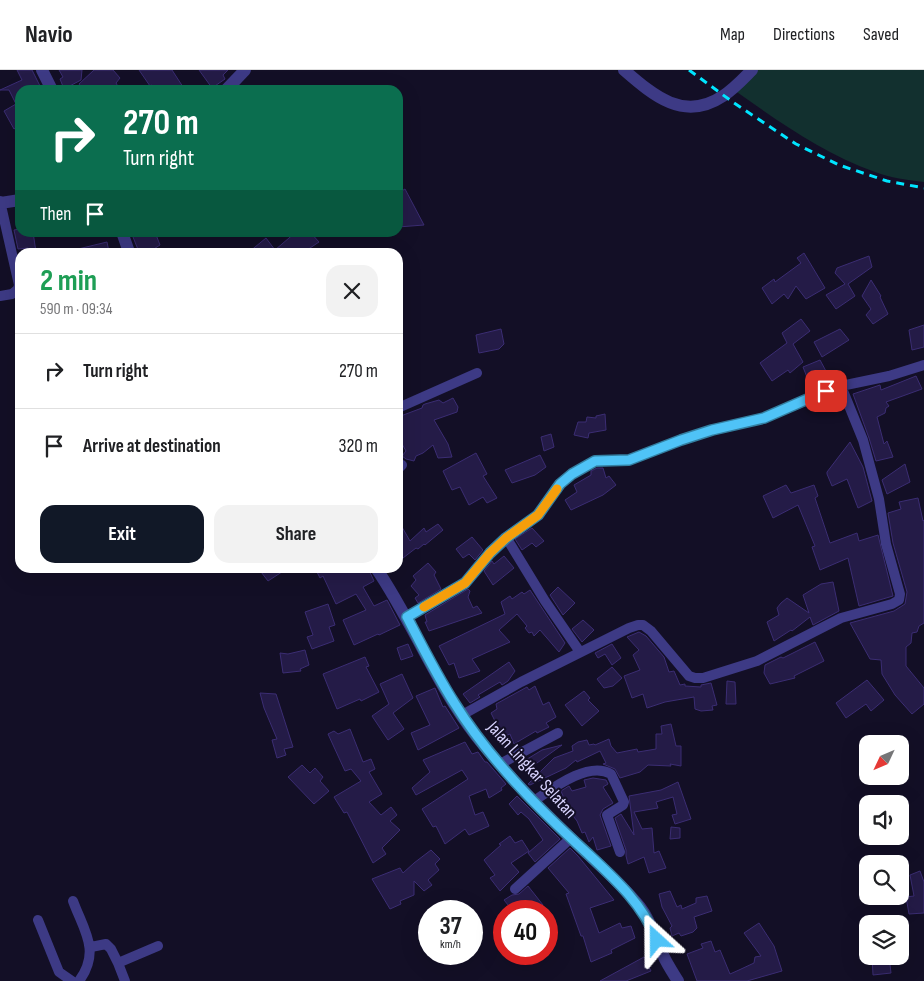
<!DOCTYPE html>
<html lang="en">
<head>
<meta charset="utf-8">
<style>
  :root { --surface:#fff; --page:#f2f2f2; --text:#202124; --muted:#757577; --line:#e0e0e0; --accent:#111827 }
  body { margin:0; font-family:"Sofia Sans Condensed",sans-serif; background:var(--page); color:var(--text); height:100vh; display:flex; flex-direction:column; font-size:19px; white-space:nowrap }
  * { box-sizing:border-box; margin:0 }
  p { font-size:16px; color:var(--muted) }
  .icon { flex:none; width:28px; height:28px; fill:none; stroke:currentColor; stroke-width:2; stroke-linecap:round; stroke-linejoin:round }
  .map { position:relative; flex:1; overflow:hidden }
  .drawer { position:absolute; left:15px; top:178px; width:388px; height:325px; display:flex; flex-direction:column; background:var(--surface); border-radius:15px; box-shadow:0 5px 20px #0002 }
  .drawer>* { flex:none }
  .banner { position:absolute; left:15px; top:15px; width:388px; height:152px; border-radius:15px; box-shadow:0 5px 20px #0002; background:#0b6e4f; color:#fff; overflow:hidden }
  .needle { width:32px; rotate:226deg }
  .buttons { position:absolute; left:859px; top:665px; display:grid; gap:10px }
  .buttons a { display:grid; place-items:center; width:50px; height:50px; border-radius:10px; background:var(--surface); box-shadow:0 5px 20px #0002; font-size:25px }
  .speed { position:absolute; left:418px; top:830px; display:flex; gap:10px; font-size:25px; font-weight:700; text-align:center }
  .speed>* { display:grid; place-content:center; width:65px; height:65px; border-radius:50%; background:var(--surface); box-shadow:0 5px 20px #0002; line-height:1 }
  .speed small { font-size:12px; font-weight:400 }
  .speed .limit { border:8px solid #d22; background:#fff; color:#111 }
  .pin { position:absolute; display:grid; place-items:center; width:42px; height:42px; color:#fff; margin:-21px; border-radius:10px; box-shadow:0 2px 8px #0006 }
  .me { position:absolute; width:55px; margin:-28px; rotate:336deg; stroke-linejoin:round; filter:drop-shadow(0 0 4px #0008) }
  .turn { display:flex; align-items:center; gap:18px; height:105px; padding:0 25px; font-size:22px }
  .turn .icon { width:65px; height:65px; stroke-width:2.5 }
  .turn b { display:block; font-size:35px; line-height:42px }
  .then { display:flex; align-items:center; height:48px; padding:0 25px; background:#0003; gap:10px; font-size:19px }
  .round { display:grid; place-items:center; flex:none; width:52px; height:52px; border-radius:15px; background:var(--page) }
  .summary { display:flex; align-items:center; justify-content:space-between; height:85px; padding:0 25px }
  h1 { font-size:30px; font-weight:700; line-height:38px; color:#1e9e55 }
  .cta { display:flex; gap:10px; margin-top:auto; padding:10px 25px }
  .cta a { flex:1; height:58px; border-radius:15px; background:var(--accent); color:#fff; font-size:20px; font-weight:700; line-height:58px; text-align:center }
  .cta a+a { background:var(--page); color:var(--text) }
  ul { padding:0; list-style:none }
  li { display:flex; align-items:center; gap:15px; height:75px; padding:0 25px; border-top:1px solid var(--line) }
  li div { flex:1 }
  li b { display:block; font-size:19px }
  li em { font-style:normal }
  header { display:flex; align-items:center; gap:30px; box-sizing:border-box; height:70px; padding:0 25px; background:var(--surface); border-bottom:1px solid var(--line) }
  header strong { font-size:24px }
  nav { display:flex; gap:28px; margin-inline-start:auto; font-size:18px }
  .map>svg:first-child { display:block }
  .green { fill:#12302f }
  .building { fill:#241b47; stroke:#3b2d73 }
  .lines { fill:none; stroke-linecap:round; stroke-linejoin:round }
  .minor { stroke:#3d3a85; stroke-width:10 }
  .tertiary { stroke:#3d3a85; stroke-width:12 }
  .rail { stroke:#00e5ff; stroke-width:3; stroke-dasharray:8 6; stroke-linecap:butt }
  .route-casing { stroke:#337fa1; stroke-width:12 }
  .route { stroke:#4fc3f7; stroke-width:9 }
  .slow { stroke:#f59e0b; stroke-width:9 }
  .labels { text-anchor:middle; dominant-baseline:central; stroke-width:4; stroke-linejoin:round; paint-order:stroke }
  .street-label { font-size:18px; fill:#d9d4ff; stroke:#130f26 }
</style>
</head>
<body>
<header>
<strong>Navio</strong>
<nav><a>Map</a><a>Directions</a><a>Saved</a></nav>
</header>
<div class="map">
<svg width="924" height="911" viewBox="0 0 924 911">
  <rect width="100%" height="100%" fill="#130f26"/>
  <!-- green -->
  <path class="green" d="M757,0H924V112C908,110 890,108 875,102C824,84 778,51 734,20Z"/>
  <!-- building -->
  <path class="building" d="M17,0H32L41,18L36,20H20V55L14,59L4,41L16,34L9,20H0L22,10Z
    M59,0H82L81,10L64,19L60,9L63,7Z
    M94,0H113L120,8L116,13L120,20H83L79,14Z
    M139,0H172L185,20H155L152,15L150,16Z
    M199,0H228L223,5L225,9L212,18Z
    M405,119L424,155L398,157V123Z
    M20,159V162H33L36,182H28V178L18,179L14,160Z
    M131,162H155L160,175L149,182H139Z
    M296,162H310L319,172L304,182H249L266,168L275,180Z
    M107,172L109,182H79L78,179Z
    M804,183L825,218L806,229L796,216L788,229L784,224L772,234L762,218L774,209L775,212L801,193L797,188Z
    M869,186L872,197L848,214L855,226L836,239L826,225L845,214L835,203L837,198Z
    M871,210L881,226L880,227L888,244L873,254L866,245L871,239L862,226Z
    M801,249L810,261L793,274L803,292L790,303L788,300L772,311L760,293L787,273L782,263Z
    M924,255V277L912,280L909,260Z
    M501,259L504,274L499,279L479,283L476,265Z
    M840,259L849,270L822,287L814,272Z
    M820,290L827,303L808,310L803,297Z
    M916,306L922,319L886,332L889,336L886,338L885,343L877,347L884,374L887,371L893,387L876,391L869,368L853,324L880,315L881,320Z
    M453,328L458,337L457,342L434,350L448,374L452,387L438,388L433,375L423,383L416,386L414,391L406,389L402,386L406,381L398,367V347L422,338L423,335L425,334L439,330L443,333Z
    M605,344L606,360L589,363L588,368L574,365L578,352H586L587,347L596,348V346Z
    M551,364L554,377L544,381L541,367Z
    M850,372L863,397L872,431L858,438L847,409L832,416L827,404V402Z
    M476,383L487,404L483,406L497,428L487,433L483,427L469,435L460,417L452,420L443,401Z
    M540,385L546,397L535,405L512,413L505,400Z
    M905,394L910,412L887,424L882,410Z
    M597,398H603L606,408L609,406L616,415L603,425L571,440L565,430L577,422L574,415L591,405V401Z
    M786,415L791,423L814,415L818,426L815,428L830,473L857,463L859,471L878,465L893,526L859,536L848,488L820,500L812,477L815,476L798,435L773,448L763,426Z
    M918,428L923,451L924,450V553L919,556L917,562L912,563L911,573L906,577V596L924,618V634L912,644L895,625L882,604L881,590L870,589L850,553L894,541L905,534L907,522L893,473L888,443L901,439L899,432Z
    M398,450L410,471L424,458L426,462L438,454L443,460L425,475L424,474L418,479L416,478L403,488L398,486Z
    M532,458L544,471L536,477L532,473L522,480L515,469Z
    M472,467L483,480L475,490L469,484L463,488L456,479Z
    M504,486L514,498L493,515L484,501L492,491L494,494Z
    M428,493L436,502L434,505L441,519L418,533L415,528L419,525L411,516L416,510L413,506Z
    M258,498H288L268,511Z
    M315,498H368L374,511L363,517L374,536L387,530L400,555L379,565L378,564L354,575L343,550L366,540L356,524L336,534L323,506L320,508Z
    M833,512L839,541L813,555L810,547L792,561L791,560L774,571L767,552L779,545L777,538L781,533L787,528L809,543L803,525L821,514Z
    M558,517L575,533L563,545L550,525Z
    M468,519L470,521L468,527L473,538L477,536L482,543L429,561L425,552H427L425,545Z
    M530,520L565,573L559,582L540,560L534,566L532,562L529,563L525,558L527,556L517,544L499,560L510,572L472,589L480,601L459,608L454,593L449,595L439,576L505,544L501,532L510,526L512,529L522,522L524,524Z
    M328,534L335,555L329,557L334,571L312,579L307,567L313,565L305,542Z
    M583,550L594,560L582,572L572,559Z
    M639,562L646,566L664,587L669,602L674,601L680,615L685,614V616L701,617V615L711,613L717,635L712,636L713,640L701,641L695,639L694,627L665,632L647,638L643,624L632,628L624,606L640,600L633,585L639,580L627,567Z
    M815,572L824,591L794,606L795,608L770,614L764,603L765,595L781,587L783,588Z
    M408,574L413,586L401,590L397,578Z
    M612,574L621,588L612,595L605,584L598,588L595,583Z
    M305,580L309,595L300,599L301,601L283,603L280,583L288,584Z
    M365,587L369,596L366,597L379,622L361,631L360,629L337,639L323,604Z
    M509,592L515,601L508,611L502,615L500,612L478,625L480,627L470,633L463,624Z
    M612,597L622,608L613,616L604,618L597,609Z
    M402,604L413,628L393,643L404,659L388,670L372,646L389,634L380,614Z
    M867,610L884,630L871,641L866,634L846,648L836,633Z
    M727,611L735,612L736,634H726Z
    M535,616L543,635L549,632L556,647L546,653L549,657L537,663L536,661L514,674L510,664L500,668L496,658L498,657L491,643L497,639L496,634L527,617L529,620Z
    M435,618L443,637L445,636L459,658L418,680L411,663L430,655L416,626Z
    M584,621L590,628L588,630L599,641L582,656L565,635Z
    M260,623L276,624L293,677L284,679L286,685L277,688L272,670L277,669L264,638Z
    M671,654L676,676H681V696L670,694L671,696L648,695L640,702L620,708L615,699L603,694L606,693L600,681L577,692L576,690L566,698L530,715L528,714L554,688L573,681L572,676L578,672L587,670L589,675L594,674L595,675L609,669L611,676L617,683L637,679L638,682L656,679V664H662L661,656Z
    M350,659L363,692L371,689L375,699L369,702L382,724L369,732L381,745L391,737L397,745L390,751L400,760L382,778L386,784L373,793L347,742L344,743L334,727L361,711L351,699L345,701L328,664L334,661L338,664Z
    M465,672L472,684L478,682L485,692H487L506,714L501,718L502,720L489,728L486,719L469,726L475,745L483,742L489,756L469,765L465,759L445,774L436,756L433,757L422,739L468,709L462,700L416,725L412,718L430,702L423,690Z
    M562,675L530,698L524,691L542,680Z
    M302,695L310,703L315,698L323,707L320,711L329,721L314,734L288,707Z
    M593,708L606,710L608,714L603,717L613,733L603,739L600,745L611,776L597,780L593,767L589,772L585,762L582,763L577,751L567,738L561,741L554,730L563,726L561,721L569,716L572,721L586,717L584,710Z
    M678,712L691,749L675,754L672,745L677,744L673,727L656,732L658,738L634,742L642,759L652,758L654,783L659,781L666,798L649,803L644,787L628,794L626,786V780L615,748L621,744L634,765L629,726L661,720Z
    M517,726L560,769L535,792L528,783L543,770L529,749L521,742L518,745L509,734Z
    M671,757L680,758V768L670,769Z
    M510,766L515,773L522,770L529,781L511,793L519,802L500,821L490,808L495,805L484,790L501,775L499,774Z
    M570,778L578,786L614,830L590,838L599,863L620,853L622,858L631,856L635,868L611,880L612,883L591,892L583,866H581L566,824L569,823L548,798Z
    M431,780L440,789L435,794L439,800L428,810L432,815L424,821L414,811V825L400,831L401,834L390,839L372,809L400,798L403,803L414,793Z
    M920,801L924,812V843L909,844L906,827L914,826L910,805Z
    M528,816L543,835L532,841H513L504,830L512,825L519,824Z
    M670,821L677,837L681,835L682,839L696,833V828L707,826L712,841L694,847L697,858L693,862L681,866L679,863L672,866L670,858L672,856L662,837L659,824Z
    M759,853L774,876L782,901L747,911H697L687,884L703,878L701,874L711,871L715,882L720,880L730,904L739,900L754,893L755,887L761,886L744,863Z
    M872,886H889L891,903L873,905Z
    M644,887L651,901L626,911H600Z"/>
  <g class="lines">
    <!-- minor -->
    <path class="minor" d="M0,131L19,215L18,219L12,224L0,226
      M398,338L477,303
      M398,399L402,395
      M506,467L545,531L580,582
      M407,547L465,513L490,483L506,467L538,445L560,414L572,404L595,391L629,390L681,370L712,360L764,348L841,316L889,306L924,295
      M462,645L521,612L629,558L638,555H643L651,561L689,606L695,608H703L757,591L841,548L892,534L899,530L900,524L886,474L879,429L863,370L841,316
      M500,694L558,663
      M534,731C553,718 588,691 611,704L624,732L623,735L607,745L620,782
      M515,819L571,768
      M73,831C84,861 101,881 79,911
      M38,850L59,902L72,911
      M91,877L106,874L111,879L118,893L125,911
      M118,893L158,876"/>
    <!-- tertiary -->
    <path class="tertiary" d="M42,0L52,20
      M624,0C654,26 684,52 723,26C734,19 743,9 752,0
      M226,20L245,0
      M0,133L20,130
      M122,162L129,182
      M376,498C413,552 436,615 477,667C507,705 541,740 576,773C598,794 621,813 640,837C651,851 656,869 663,885C667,894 673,903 678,911"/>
    <!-- rail -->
    <path class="rail" d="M689,0L734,33L796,74L839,95L887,111L924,118"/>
  </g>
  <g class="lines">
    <defs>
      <path id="route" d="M657,870C642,833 615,809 586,782C563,761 539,738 518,715C495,690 473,663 455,634C437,606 422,576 407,547L465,513L490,483L506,468L538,445L560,414L572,404L595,391L629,390L681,370L712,360L764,348L826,321"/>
    </defs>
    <!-- route casing -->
    <use href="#route" class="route-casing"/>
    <!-- route -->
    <use href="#route" class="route"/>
    <!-- slow -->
    <path class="slow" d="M424,537L465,513L490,483L506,468L538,445L557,419"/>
  </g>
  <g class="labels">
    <!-- street labels -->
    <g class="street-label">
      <text transform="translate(532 700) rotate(48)">Jalan Lingkar Selatan</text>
    </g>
  </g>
</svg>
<div class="buttons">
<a><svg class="needle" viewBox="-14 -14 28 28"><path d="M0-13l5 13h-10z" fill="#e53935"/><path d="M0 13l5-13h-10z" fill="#757577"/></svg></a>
<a><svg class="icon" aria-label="sound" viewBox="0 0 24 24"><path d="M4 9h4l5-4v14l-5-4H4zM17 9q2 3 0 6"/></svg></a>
<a><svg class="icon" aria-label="search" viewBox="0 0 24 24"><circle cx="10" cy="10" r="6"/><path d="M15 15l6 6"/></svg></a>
<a><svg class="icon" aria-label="layers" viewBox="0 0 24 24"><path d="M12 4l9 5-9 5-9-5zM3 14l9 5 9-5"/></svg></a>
</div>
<div class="speed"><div>37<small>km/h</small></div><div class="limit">40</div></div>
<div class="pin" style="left:826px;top:321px;background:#d93025"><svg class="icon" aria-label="arrive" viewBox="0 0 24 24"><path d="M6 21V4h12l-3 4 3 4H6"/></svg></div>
<svg class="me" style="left:657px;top:870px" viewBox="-20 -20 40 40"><path d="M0-17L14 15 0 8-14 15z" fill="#4fc3f7" stroke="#fff" stroke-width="4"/></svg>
<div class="banner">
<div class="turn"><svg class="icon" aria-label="right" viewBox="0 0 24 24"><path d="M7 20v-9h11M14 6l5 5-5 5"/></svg><div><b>270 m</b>Turn right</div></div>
<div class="then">Then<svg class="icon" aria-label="arrive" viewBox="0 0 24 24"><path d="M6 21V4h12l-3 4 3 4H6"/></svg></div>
</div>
<section class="drawer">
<div class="summary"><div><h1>2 min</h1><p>590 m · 09:34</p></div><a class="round"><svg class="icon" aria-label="close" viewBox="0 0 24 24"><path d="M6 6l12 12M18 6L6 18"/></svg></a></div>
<ul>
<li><svg class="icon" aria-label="right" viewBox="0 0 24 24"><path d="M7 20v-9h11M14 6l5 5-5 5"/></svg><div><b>Turn right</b></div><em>270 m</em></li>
<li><svg class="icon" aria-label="arrive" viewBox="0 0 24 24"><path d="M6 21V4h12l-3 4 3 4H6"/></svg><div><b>Arrive at destination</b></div><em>320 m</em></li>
</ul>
<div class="cta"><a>Exit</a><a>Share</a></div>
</section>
</div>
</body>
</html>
